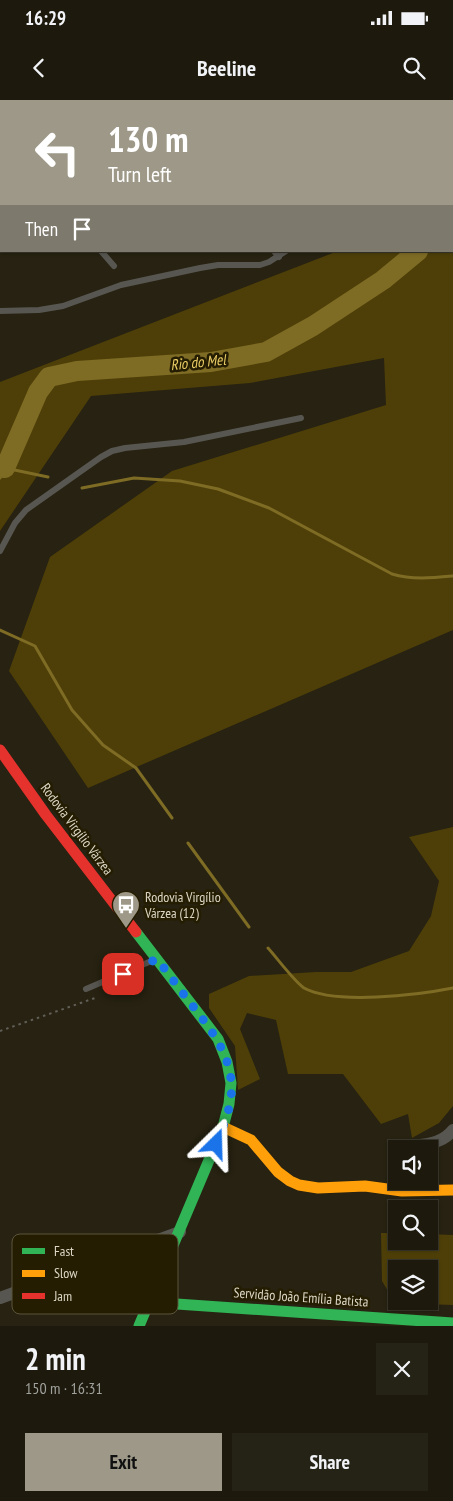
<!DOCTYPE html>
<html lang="en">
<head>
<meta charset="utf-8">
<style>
  :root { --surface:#1d1a0d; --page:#252316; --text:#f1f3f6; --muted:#a0a19d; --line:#3b382e; --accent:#9d9887 }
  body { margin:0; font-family:"PT Sans Narrow",sans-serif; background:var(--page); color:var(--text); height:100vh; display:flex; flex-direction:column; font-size:19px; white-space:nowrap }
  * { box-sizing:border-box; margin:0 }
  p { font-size:16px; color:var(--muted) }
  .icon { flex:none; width:28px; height:28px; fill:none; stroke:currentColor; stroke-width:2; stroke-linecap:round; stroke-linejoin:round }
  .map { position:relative; height:1226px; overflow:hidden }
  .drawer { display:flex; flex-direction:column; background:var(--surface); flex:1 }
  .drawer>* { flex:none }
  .banner { position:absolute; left:0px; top:0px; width:454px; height:152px; box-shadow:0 1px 4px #0004,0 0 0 1px var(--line); background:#9d9887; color:#fff; overflow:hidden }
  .controls { position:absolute; left:388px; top:1040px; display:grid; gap:10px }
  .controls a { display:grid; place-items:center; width:50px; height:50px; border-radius:0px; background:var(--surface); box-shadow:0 1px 4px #0004,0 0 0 1px var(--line); font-size:25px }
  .pin { position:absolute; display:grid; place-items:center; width:42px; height:42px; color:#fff; margin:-21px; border-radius:10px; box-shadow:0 2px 8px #0006 }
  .me { position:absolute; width:55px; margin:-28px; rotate:22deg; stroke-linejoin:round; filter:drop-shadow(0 0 4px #0008) }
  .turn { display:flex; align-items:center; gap:18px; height:105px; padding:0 25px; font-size:22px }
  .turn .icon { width:65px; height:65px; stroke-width:2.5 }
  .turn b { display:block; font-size:35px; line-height:42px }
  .then { display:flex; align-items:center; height:48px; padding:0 25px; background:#0003; gap:10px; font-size:19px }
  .round { display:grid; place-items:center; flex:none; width:52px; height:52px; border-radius:0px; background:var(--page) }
  .head { display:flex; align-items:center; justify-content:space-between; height:85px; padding:0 25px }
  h1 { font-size:30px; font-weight:600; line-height:38px }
  .cta { display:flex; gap:10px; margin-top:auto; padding:10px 25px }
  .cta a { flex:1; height:58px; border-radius:0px; background:var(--accent); color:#111; font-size:20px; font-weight:600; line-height:58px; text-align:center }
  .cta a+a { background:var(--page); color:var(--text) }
  .status { display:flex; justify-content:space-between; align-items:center; height:35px; padding:0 25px; background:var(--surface); direction:ltr }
  .status svg { height:14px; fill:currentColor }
  header { display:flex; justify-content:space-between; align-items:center; height:65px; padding:0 25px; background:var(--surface); font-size:22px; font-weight:600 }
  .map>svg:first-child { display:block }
  .green { fill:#4e3f08; fill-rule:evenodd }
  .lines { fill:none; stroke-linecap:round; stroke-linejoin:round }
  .stream { stroke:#7e6c25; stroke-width:3 }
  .river { stroke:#7e6c25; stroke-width:20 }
  .path { stroke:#625f58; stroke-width:2; stroke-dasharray:2.5 4; stroke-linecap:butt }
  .lane { stroke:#575650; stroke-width:6 }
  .street { stroke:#575650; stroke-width:12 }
  .fast { stroke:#30b455; stroke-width:11 }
  .slow { stroke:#ff9f0a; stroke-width:11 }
  .jam { stroke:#e5322d; stroke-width:11 }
  .route { stroke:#1a73e8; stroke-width:9; stroke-dasharray:0 16.2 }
  .labels { text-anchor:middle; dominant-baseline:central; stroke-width:5; stroke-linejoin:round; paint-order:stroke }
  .street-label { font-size:14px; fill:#dcd7c6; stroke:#251d01 }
  .poi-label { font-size:14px; fill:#dcd7c6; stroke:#251d01; text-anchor:start }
  .water-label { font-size:15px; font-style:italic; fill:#e9cc65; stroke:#251d01 }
  .key { fill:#251d01; stroke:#5c553c; stroke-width:1 }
  .key-label { font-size:14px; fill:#dcd7c6 }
</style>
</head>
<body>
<div class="status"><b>16:29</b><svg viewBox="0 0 49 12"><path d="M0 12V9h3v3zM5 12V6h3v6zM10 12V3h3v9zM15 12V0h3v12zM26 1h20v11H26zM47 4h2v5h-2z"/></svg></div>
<header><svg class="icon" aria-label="back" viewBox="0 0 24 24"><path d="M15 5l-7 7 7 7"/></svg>Beeline<svg class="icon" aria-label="search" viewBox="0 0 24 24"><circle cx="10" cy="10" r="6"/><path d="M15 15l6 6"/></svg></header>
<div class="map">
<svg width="453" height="1226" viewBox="0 0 453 1226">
  <rect width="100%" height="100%" fill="#272211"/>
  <!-- green -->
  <path class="green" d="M366,0H442L364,1Z
    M453,107V530L88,688L9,571L50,457L172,371L386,305L384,258L250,283L91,296L0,431V282L338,151H452Z
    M453,727V1006L439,1023L412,1038L408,1014L381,1024L343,974H288L276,920L247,913L240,929L260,979L238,990L235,946L209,908V894L249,876L316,872H351L409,851L431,816L439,781L409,737Z
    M381,1133H396V1141H429V1134L453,1135V1205L395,1203L382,1181ZM396,1169H429V1201H396Z"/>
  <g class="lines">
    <!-- stream -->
    <path class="stream" d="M0,378L5,368L48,377
      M82,388L134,378L180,381L218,389L269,408L392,474C412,480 432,478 453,476
      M0,530L35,546L72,610L103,645L136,668L172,718
      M188,743L249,827
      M268,848C277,858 294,881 304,888C335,905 418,895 453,888"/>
    <!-- river -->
    <path class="river" d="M452,123L453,122
      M5,368L38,292L49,277L77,271L211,262L266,252L313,226L383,180L418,151"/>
    <!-- path -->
    <path class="path" d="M42,0L43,1
      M0,931L95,898"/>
    <!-- lane -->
    <path class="lane" d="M59,1L61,0
      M452,55H453
      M0,143L1,141
      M101,151L114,166
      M274,151L279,157
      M0,211L39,210L63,206L121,185L200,168L218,165H260L269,162L286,151
      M0,451L15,423L26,410L101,357L112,351L125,348L184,342L301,318
      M86,889L156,859"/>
    <!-- street -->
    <path class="street" d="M409,1049L413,1046C428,1044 443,1043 453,1030
      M0,1198L180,1132"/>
    <!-- fast -->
    <path class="fast" d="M136,832L218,939L227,962L231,983L229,1004L223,1027L139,1226
      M148,1202L453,1223"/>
    <!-- slow -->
    <path class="slow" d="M223,1027L251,1040L278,1072L290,1081L299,1085L318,1088L365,1086L402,1091L453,1090"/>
    <!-- jam -->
    <path class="jam" d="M0,650L46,715L136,832"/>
  </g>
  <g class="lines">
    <!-- route -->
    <path class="route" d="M123,874L157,859C169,874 180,890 192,905C213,932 235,960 231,997C229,1014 222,1029 216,1044"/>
  </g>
  <!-- icons -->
  <defs>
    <symbol id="bus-pin" viewBox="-11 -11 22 30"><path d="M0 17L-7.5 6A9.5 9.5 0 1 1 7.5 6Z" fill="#9d9887" stroke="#251d01"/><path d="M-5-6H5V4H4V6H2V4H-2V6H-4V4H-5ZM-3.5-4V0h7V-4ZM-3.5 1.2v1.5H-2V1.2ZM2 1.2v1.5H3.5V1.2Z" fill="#fff"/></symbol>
  </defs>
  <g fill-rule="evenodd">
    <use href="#bus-pin" x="110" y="789" width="32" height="43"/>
  </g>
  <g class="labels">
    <!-- street labels -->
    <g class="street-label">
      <text transform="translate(77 729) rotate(53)">Rodovia Virgílio Várzea</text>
      <text transform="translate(301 1197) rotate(4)">Servidão João Emília Batista</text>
    </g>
    <!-- poi labels -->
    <g class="poi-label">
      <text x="145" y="797">Rodovia Virgílio<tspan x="145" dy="16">Várzea (12)</tspan></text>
    </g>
    <!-- water labels -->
    <g class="water-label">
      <text transform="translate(198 262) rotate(-6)">Rio do Mel</text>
    </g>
  </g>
  <!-- legend -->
  <rect x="12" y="1134" width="166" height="80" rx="8" class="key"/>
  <rect x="22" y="1148" width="23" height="6" fill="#30b455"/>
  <rect x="22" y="1170" width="23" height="7" fill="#ff9f0a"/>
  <rect x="22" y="1193" width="23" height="6" fill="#e5322d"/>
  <g class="key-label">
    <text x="54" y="1156">Fast</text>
    <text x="54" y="1178">Slow</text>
    <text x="54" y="1201">Jam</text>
  </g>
</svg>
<div class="controls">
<a><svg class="icon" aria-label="sound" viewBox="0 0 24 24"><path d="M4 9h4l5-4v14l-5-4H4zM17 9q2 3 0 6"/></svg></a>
<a><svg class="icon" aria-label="search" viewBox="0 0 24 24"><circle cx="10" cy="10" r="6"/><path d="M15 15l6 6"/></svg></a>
<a><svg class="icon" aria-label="layers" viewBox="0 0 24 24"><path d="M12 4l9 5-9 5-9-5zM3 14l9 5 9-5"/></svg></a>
</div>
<div class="pin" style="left:123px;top:874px;background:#d93025"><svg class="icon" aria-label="arrive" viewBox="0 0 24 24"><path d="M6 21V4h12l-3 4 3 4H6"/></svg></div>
<svg class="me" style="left:216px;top:1044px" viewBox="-20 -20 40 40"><path d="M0-17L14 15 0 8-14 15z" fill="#1a73e8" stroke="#fff" stroke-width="4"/></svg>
<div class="banner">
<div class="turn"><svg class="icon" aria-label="left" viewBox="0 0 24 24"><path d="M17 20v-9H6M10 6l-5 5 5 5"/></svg><div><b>130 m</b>Turn left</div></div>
<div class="then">Then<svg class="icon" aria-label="arrive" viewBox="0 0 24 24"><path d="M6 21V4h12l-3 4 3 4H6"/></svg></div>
</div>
</div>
<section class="drawer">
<div class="head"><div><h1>2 min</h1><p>150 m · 16:31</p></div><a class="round"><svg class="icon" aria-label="close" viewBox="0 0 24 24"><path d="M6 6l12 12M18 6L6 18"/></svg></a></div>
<div class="cta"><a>Exit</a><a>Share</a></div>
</section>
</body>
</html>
